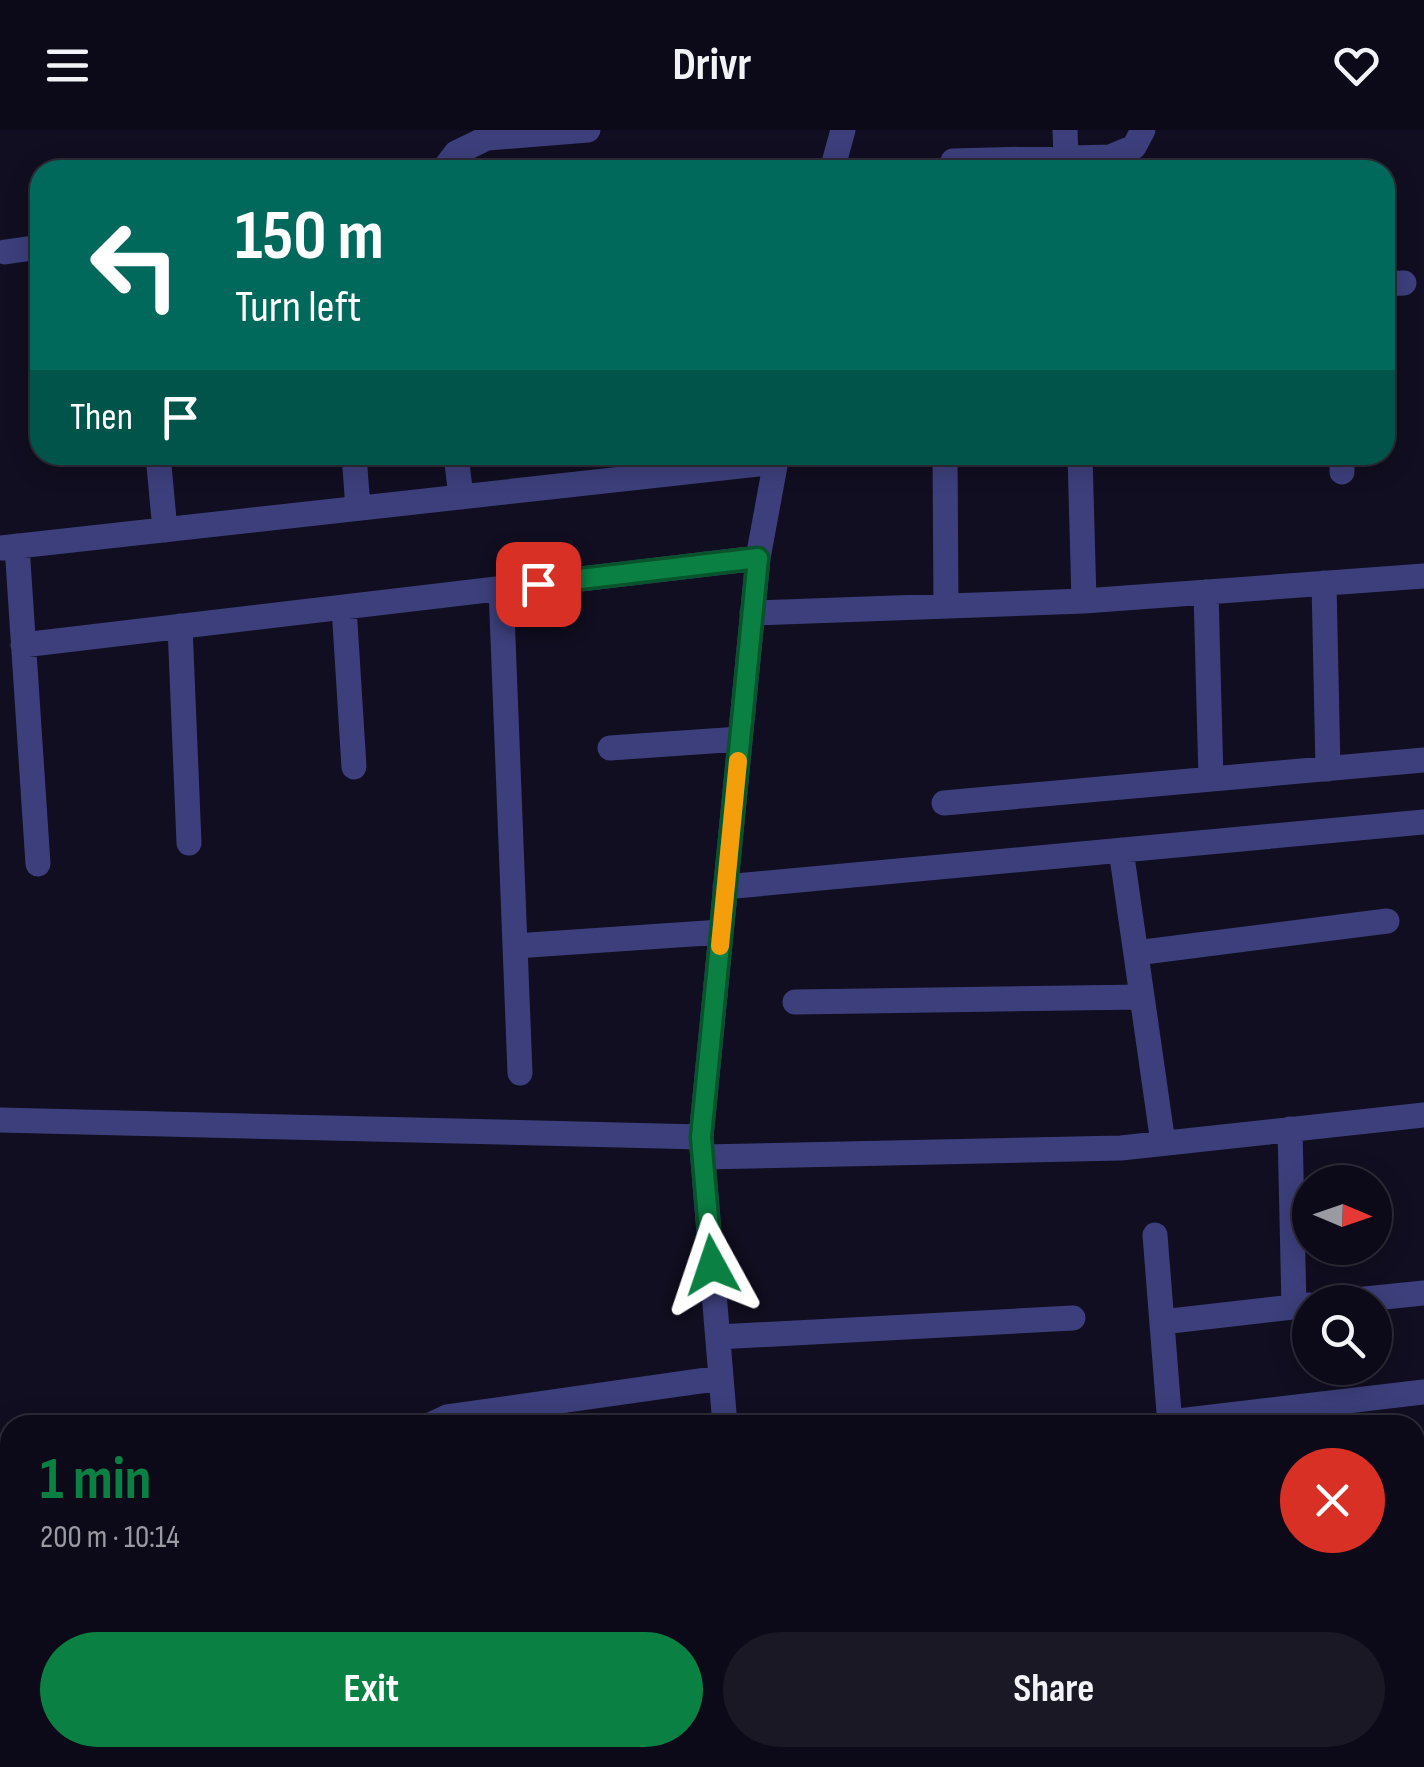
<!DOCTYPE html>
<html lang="en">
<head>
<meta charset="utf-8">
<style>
  :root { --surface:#0c0a18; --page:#1a1825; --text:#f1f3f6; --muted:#9a9aa2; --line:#2c2b37; --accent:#0b8043 }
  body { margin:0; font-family:"Sofia Sans Condensed",sans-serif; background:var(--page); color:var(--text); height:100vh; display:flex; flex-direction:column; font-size:38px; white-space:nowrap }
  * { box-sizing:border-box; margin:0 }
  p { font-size:32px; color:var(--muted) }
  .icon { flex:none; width:55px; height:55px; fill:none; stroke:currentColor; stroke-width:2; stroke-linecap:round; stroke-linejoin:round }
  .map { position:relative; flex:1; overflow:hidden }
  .side { position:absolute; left:0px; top:1285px; width:1425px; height:352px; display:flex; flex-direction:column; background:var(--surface); border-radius:30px 30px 0 0; box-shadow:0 5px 25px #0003,0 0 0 2px var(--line) }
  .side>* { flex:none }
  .guide { position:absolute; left:30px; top:30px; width:1365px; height:305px; border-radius:30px; box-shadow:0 5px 25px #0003,0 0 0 2px var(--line); background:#00695c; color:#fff; overflow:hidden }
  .needle { width:65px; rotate:92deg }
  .tools { position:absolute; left:1292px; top:1035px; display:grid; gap:20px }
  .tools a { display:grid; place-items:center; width:100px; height:100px; border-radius:50%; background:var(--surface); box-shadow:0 5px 25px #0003,0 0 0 2px var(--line); font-size:50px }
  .pin { position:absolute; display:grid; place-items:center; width:85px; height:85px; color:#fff; margin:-42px; border-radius:20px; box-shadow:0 5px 15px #0006 }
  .me { position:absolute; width:110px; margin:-55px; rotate:355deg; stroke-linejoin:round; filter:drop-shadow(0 0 8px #0008) }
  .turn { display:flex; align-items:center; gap:35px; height:210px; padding:0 40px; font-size:45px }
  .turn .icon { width:130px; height:130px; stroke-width:2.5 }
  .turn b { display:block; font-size:70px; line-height:85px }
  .then { display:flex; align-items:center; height:95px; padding:0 40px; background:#0003; gap:20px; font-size:38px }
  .round { display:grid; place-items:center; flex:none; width:105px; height:105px; border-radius:52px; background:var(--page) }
  .summary { display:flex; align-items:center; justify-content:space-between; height:170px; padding:0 40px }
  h1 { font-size:60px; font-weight:700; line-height:75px; color:var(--accent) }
  .button { display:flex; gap:20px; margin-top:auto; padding:20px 40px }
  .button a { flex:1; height:115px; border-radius:60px; background:var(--accent); color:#fff; font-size:40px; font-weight:700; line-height:115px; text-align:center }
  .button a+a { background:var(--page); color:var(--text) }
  header { display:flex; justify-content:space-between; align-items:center; height:130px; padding:0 40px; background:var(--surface); font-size:45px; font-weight:700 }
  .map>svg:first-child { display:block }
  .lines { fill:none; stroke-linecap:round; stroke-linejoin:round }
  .minor { stroke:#3d3f7c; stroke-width:25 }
  .route-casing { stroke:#07532c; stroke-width:25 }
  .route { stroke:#0b8043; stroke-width:18 }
  .slow { stroke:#f59e0b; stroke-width:18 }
</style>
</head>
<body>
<header><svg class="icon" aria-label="menu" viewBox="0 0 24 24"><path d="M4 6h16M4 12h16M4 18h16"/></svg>Drivr<svg class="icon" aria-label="heart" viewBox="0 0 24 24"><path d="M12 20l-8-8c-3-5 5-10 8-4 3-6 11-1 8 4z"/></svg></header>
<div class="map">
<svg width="1424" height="1637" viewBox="0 0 1424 1637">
  <rect width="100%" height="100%" fill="#100e20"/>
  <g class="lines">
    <!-- minor -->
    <path class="minor" d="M1065,0L1066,28
      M953,31L1110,27L1134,17L1143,0
      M443,40L456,23L487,8L588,0
      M832,40L843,0
      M5,122L40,117
      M1385,154L1404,153
      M158,325L165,400
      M354,325L358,378
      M456,325L461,367
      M945,325L946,476
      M1080,325L1084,471
      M1342,325V342
      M17,416L38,734
      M0,418L776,332
      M1324,453L1328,639
      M501,458L520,943
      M1206,462L1211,649
      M344,477L354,637
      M752,483L1084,471L1424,446
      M180,496L189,713
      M23,515L758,428
      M610,618L740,609
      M944,673L1424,630
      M1121,720L1163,1013
      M725,757L1424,692
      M515,816L721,802
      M1136,823L1387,791
      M795,872L1142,867
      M0,990L701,1007
      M1290,999L1294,1177
      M703,1027L1121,1018L1424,985
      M1155,1105L1170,1295
      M1336,1172L1424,1163
      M1162,1192L1310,1175
      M718,1207L1073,1188
      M1170,1292L1424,1262
      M430,1295L447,1287L721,1248
      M725,1295L701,1007L758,428L777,325
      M0,1359L10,1363
      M753,1628V1637
      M130,1637L140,1628
      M1270,1637L1354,1631"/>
  </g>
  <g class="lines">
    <defs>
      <path id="route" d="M538,454L758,428L701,1007L712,1135"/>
    </defs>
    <!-- route casing -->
    <use href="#route" class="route-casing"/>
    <!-- route -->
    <use href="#route" class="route"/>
    <!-- slow -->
    <path class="slow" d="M720,816L738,631"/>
  </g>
</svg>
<div class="tools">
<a><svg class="needle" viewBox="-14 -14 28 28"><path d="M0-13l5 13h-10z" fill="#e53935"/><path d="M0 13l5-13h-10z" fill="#9a9aa2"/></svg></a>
<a><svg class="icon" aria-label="search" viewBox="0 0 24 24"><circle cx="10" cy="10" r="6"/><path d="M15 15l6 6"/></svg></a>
</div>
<div class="pin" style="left:538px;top:454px;background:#d93025"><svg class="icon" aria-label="arrive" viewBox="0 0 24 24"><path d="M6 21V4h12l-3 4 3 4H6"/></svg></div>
<svg class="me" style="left:712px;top:1135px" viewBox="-20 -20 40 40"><path d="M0-17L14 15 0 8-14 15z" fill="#0b8043" stroke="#fff" stroke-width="4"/></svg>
<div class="guide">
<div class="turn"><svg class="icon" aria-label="left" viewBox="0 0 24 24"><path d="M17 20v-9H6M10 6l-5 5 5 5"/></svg><div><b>150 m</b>Turn left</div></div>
<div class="then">Then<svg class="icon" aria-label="arrive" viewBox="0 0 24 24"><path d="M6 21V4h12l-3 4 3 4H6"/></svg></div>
</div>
<section class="side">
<div class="summary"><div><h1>1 min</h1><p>200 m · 10:14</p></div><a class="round" style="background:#d93025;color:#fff"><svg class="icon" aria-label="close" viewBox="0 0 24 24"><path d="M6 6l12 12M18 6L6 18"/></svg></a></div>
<div class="button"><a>Exit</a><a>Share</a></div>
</section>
</div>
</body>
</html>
